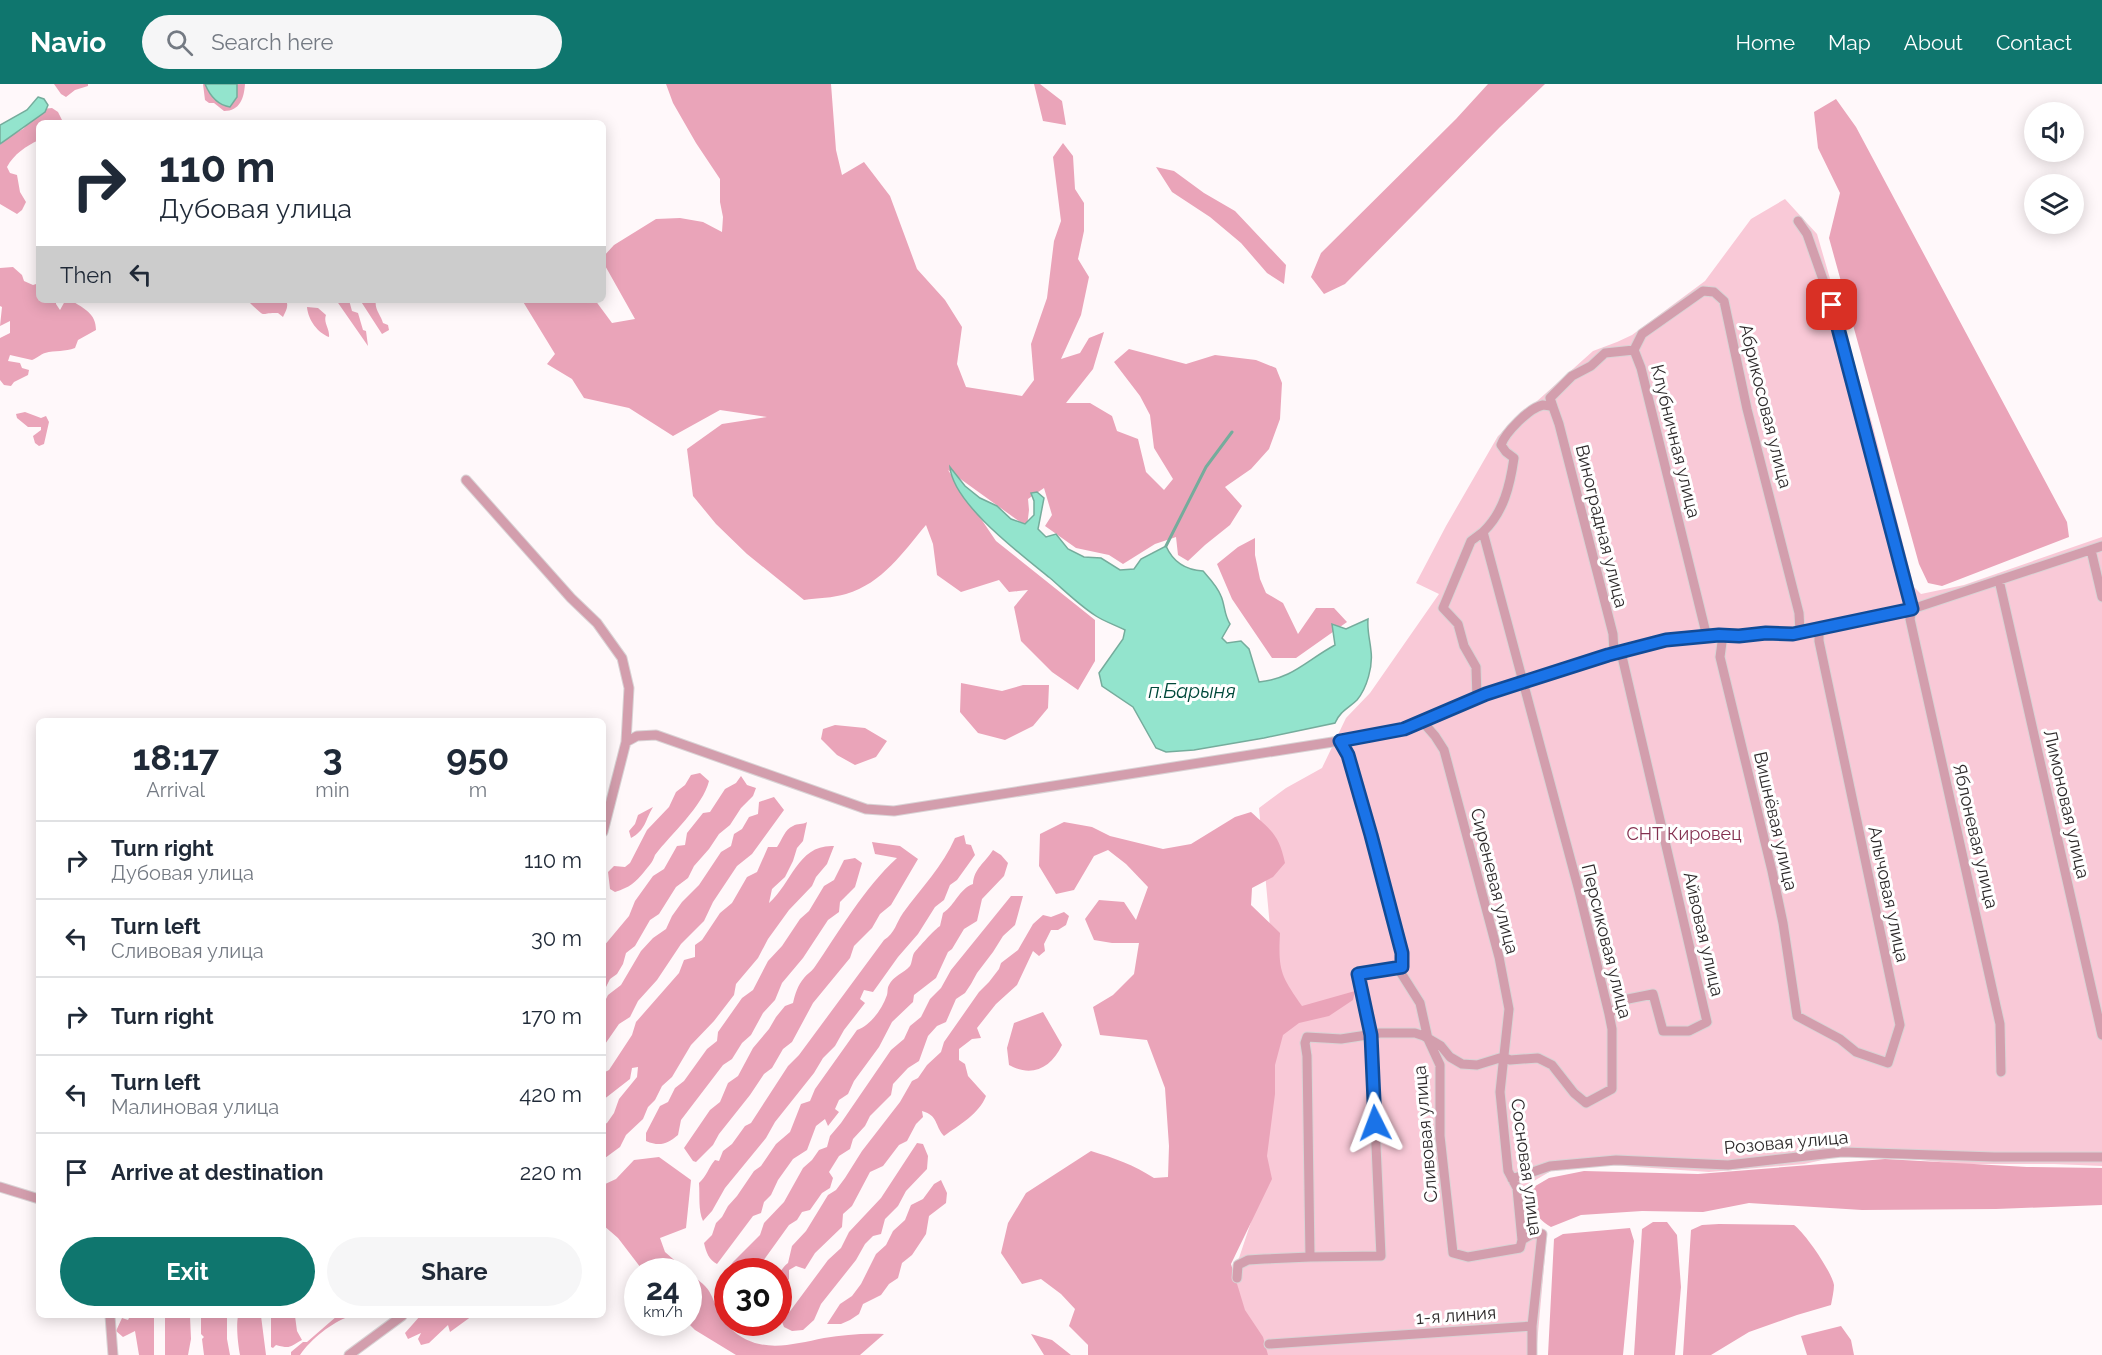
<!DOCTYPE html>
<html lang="en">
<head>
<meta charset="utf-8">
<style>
  :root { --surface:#fff; --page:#f6f6f7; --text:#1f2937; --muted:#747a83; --line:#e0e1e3; --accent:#0f766e }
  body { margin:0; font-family:Raleway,sans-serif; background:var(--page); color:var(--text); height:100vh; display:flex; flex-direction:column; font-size:22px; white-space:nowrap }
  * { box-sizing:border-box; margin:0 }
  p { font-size:20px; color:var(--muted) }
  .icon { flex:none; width:33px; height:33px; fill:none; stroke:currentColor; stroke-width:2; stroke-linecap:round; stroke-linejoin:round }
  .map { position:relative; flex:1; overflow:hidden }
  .drawer { position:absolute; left:36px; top:634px; width:570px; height:600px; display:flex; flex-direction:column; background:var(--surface); border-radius:9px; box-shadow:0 3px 15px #0003 }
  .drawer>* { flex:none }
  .hud { position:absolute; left:36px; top:36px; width:570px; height:183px; border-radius:9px; box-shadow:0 3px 15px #0003; background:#fff; color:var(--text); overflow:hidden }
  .controls { position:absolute; left:2024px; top:18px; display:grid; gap:12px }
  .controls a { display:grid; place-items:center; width:60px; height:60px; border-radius:50%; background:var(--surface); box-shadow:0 3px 15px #0003; font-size:30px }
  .speed { position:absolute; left:624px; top:1174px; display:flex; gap:12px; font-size:30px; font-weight:700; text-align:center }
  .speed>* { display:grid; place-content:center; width:78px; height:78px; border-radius:50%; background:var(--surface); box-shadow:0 3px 15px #0003; line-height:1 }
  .speed small { font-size:15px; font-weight:400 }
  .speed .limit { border:9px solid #d22; background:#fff; color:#111 }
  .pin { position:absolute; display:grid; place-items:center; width:51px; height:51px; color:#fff; margin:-26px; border-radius:12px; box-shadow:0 3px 9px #0006 }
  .me { position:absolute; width:66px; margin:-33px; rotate:357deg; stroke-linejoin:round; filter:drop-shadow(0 0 4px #0008) }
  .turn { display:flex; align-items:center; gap:21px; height:126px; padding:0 24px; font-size:27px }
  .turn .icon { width:78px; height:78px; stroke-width:2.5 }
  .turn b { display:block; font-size:42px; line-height:51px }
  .then { display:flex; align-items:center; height:57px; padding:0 24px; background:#0003; gap:12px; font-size:22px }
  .eta { display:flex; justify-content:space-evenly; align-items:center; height:102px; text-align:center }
  .eta b { font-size:36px; font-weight:700; line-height:42px }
  .cta { display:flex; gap:12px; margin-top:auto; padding:12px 24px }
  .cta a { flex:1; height:69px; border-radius:36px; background:var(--accent); color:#fff; font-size:24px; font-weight:700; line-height:69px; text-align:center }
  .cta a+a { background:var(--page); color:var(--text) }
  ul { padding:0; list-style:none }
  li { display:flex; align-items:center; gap:18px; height:78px; padding:0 24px; border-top:2px solid var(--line) }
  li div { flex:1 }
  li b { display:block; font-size:22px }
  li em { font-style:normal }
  header { display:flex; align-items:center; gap:36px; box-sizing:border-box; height:84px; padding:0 30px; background:var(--accent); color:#fff }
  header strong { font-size:28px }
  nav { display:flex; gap:33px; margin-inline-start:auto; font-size:21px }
  .search { width:420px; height:54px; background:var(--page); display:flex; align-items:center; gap:15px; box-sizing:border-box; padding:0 21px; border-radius:33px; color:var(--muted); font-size:22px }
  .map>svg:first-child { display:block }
  .green { fill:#f9c9d7 }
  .forest { fill:#eaa4b9 }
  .water { fill:#93e4cd; stroke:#75ac9c; stroke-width:1.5 }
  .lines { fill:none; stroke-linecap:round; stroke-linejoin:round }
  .stream { stroke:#75ac9c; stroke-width:3 }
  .street-casing { stroke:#d9d3d5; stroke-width:11 }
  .street { stroke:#d39ead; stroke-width:9 }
  .route-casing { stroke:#114b97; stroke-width:15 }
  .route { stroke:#1a73e8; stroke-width:10 }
  .labels { text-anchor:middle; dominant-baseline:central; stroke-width:6; stroke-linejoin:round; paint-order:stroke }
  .street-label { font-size:18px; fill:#2e2a2b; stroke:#fff }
  .park-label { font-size:18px; fill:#843251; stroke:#fff }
  .water-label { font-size:20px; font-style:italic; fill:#00493a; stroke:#fff }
</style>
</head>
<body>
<header>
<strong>Navio</strong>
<div class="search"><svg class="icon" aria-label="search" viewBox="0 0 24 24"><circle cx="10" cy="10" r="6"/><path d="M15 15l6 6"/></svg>Search here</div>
<nav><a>Home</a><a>Map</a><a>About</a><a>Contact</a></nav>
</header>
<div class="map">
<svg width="2102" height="1271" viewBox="0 0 2102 1271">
  <rect width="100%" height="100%" fill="#fff8fa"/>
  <!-- green -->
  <path class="green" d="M1785,115L1817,150L1872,339L1914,503L1921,510L1964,501L2102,453V1082L2054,1080H1958L1855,1069L1804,1080L1709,1088L1609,1081L1551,1087L1527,1101L1529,1132L1547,1150L1536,1271H1253L1227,1210L1252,1135L1276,908L1259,724L1286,704L1322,684L1346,634L1370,609L1439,510L1416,499L1446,442L1498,352L1593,267L1617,258L1632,251L1705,197L1751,135Z"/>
  <!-- forest -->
  <path class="forest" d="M54,0H88V2L75,6L66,13L61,10Z
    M203,0H245C244,14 240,27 224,27L214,19H209L205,16Z
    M666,0H831L836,66L842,91L864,78L890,112L917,185L945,216L962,243L957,280L966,303L1022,312L1034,296L1031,260L1047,214L1054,157L1061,137L1053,73L1063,59L1073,72L1075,105L1084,119V147L1078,175L1089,193L1081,231L1061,275L1080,269L1089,254L1104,248L1093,285L1066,319H1090L1112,332L1117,347L1138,355L1146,388L1164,406L1173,395L1154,364L1150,331L1140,312L1114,278L1129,265L1186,280L1215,271L1256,276L1276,284L1282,299L1280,335L1269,365L1251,385L1225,403L1242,422L1230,441L1205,461L1188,477L1178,471L1176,453L1155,460L1123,480L1109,471L1076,464L1045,442L1052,431L1044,404L1028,415L1029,426L1027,443L948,386L996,457L1095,536V577L1078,606L1052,588L1021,557L1014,523L1028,506L1009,508L999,496L961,508L937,491L933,460L926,441C903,468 883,499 846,510C833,514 817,514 804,516L747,470L716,440L693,412L687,365L722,340L767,333L720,326L673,352L629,324L584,314L572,295L547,280L555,270L522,216H595L612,239L635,235L603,178V173L614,161L656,135L680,134L703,138L722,148L723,133L720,118V95L696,59L673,19Z
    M1034,0H1040L1062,17L1066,41L1043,37Z
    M1488,0H1545L1500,43L1345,200L1324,210L1311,193L1321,169L1456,35Z
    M1836,15L1856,43L2067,438L2069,453L1942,502L1928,499L1919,480L1829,154L1840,109L1818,64L1814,28Z
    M52,24L58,28L63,38L39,39V56C26,62 14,70 7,83L10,89L17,91L20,108L26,118L22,126L17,130L0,120V61L10,52L23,45L42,25Z
    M1156,83L1174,87L1204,109L1235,127L1286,181L1284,200L1267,189L1241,159L1210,133L1172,108Z
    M13,183L22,191L24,197L33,201L39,199V216H56V220L60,226L65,217L71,216C84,225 96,229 96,246L78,256L75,264C65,268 55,266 45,269C41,270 37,274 32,276L10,271L8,277L20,279L22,284L29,286L28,291L14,298L11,302L4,301L0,296V254L10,249V237L0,242L2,223L0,222V184Z
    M252,216H286C289,222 286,227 283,233L278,229C258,228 268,236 250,219Z
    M336,216H349L352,227L358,229L363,246L366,247L368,262Z
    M360,216H376C374,225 381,231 383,239L388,241L389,246L382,250Z
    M307,223L318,224L326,231C323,239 330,245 329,253C318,249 308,236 307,223Z
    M25,328L41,334L46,332L49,338L44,360L39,362L35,359L33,352L41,346V343H28L17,334L16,330Z
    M1255,454V471L1260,495L1266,509L1283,519L1298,550L1316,524H1334L1347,538L1296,574H1272L1232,515L1217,480L1238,463Z
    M961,599L1002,607L1023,601H1049L1048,624L1033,642L1005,656L978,649L960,628Z
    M835,641L865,644L887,657L876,673L855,681L837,671L821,655L823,645Z
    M700,689L709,697C703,722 670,751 655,771C652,780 649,781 644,788C635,799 630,803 615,808L610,805L608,788L614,782L625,783L630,779L647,746L669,723L676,708L685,701L691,691Z
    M741,692L747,701L756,704L753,712L741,724L730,741L719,750L709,765L694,782L688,794L676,803L659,830L650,836L635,862L626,869L623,880L617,890L610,895L603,909L605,876H603V863L629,832L635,817L653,792L664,785L677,762L685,761L687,749L703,729L710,728L725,705L736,699Z
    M774,713L784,726L752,770L737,782L713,818L704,837L681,860L657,896L638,917L630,933L619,940L603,963V921L608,911L621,901L641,867L653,854L666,845L672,832L682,818L699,801L721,768L731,762L734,750L742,745L749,733L758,730L759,718Z
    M653,723C645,736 646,746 631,754L629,747L635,740L638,731Z
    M1251,728C1272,747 1279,751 1285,779L1273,793L1252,804L1251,821L1280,849C1278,887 1281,892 1302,922L1355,907L1353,916L1329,932L1299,939L1283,951L1275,981V1010L1267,1072L1272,1095L1231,1180L1245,1226L1263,1253L1268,1271H1088V1261L1069,1242L1075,1225L1061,1210L1041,1195L1022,1200L1001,1169L1008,1139L1026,1109L1091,1067C1114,1074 1134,1081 1154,1094L1168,1093L1169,1062L1165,1004L1147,956L1100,951L1093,923L1113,911L1134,890L1139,859H1112L1094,856L1085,835L1099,816L1124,818L1136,836L1148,803L1126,780L1108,766L1094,772L1074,806L1056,810L1039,782L1040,750L1064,738L1092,743L1110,752L1163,765L1191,760L1235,733Z
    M807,738L803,757L797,764L793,777L785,793L772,805L769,819C792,799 798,760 834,762L827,780L816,793L812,802L789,826L768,855L758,874L736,900L734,911L714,937L691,961L672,993L662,1002L655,1016L648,1023L643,1035L626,1051L620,1063L605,1074L603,1073V1041L607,1039L614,1029L619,1015L637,993L638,983L632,984L630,995L603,1016V989L609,986L632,951L636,938L679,889L684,876L695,873V861L702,856L720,829L732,819L747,793L757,788L768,763H777C782,756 785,745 793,742C798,739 802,741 807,738Z
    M964,751L966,760L971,761L975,771L957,796L950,801L944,816L935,823L918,850L898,873L873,908L864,906L860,915L865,919L844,946L835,962L823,974L814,989L775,1038L766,1054L725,1104L712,1127L703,1137C698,1126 700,1112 699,1099C707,1092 708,1084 715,1076L719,1077L723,1067L732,1060L745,1042L751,1039L788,982L799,971L884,856C895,849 896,839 903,829C921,804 943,782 955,754Z
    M872,758L900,762L918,775L891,821L880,830L872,844L854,862L850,874L813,919L792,958L783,965L772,984L764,990L750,1011L719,1050L713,1061L696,1078L693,1077L684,1064L710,1026L720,1018L728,999L738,992L753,964L769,945L776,933L785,922L793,919C795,910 798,901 804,894C807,890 811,888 814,884C839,848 864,804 897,774L875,770Z
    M993,766L1001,771L1008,779L1004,792L982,815L977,837L964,845L952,865L948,868L936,894L914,911L913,918L892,938L879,963L854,997L848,1010L839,1016L835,1025L839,1028L828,1042L825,1035L816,1042L807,1066L793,1075L778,1096L771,1111L764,1118L761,1129L753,1132L717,1180C709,1176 706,1168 704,1159L712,1151L716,1139L722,1133L728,1122L737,1112L754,1087L761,1082L776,1060L790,1048L801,1020L810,1017L815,1005L857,946C871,941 882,925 887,911C888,908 887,904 889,901C893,892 904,889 910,882C912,879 912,873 914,869C918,864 935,845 940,842L943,829C956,820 959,805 973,800C974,784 985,779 993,766Z
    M855,774L862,779L855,803L840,818L839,828L828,836L803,874L782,899L775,916L763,929L751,951L742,959L732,975L723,981L681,1036L678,1051C667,1060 660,1063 646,1057V1049L660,1022L668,1018L675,1004L684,997L707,965L717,957L718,948L742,914L753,906L768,877L782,862L800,835L809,827L824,802L834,796L844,776Z
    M1011,812H1023L1015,841L1003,852L993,868L977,889L971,900L965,909L956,915L946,938L937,942L928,952L919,977L908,984L893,1000L891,1011L870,1032L865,1042L853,1055L850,1065L839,1072L829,1088L833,1094L830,1104L822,1109L810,1126L802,1128L797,1136L789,1141L758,1184V1188H728L727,1210L718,1199L733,1178L760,1151L764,1139L784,1118L803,1084L812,1076L819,1066L827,1063L830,1052L841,1039L891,966L904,955L910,942L921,933L930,915L941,904L951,886Z
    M1064,828L1069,832L1066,841L1058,846H1051L1044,860L1045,867L1039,872L1033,867L1017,901L996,920L977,944L981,954L972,955L959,965V976L965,980L968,992L986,1012C979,1030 959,1041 944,1052C934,1041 939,1032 922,1027L923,1033L916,1040L907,1057L899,1061L883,1082L870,1088L852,1122L843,1130L842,1143L815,1169L805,1185L796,1182L789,1186V1195L785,1202L789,1213L786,1220L779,1224C778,1209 774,1189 788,1179L792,1162L806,1147L828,1111L836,1106L845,1094L862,1067L900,1018L912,997L918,994L927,981L941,968L944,958L979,908L989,898L999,885L1001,879L1018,866L1033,840L1043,831L1051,833Z
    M1043,928L1062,961C1051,984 1032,994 1009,981L1007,964L1014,939Z
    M917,1059L923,1060L928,1072L927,1085L906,1107L898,1122L885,1135L881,1150L873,1152L865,1160L856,1176L821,1220L814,1236L803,1246L792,1247L784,1243L782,1238L828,1176L841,1164L849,1148L881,1114Z
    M659,1073L691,1096L686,1144L660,1154L665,1168L688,1188H644L618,1154L603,1141V1101L616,1095L634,1076Z
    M1885,1075L2027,1083L2102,1084V1121L1996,1125L1862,1126L1749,1119L1703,1128L1642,1127L1581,1131L1551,1143C1533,1132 1533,1124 1532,1104L1549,1094L1584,1087L1698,1090Z
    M941,1096L947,1109L946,1119L929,1132L926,1150L912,1171L902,1179L898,1194L889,1200L881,1211L863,1220L859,1230L850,1236L841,1240H827L840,1220L852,1212L861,1200L876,1170L886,1161L893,1147L905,1136L911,1121L923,1115L934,1100Z
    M1653,1138H1667L1677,1151L1681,1203L1675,1271H1634L1642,1145Z
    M1719,1140L1794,1141C1805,1149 1832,1188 1834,1201C1834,1207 1832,1215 1831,1221L1797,1231L1749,1248L1711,1271H1683L1691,1146L1702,1141Z
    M1630,1144L1634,1157L1623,1271H1548L1554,1155L1563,1150Z
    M688,1188C695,1194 705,1200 709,1207C716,1219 718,1233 729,1243C757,1271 790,1261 824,1254C844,1251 863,1249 884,1250L860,1271H736L695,1246L688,1239Z
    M130,1232H154V1271H139L135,1247L123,1253L116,1247L122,1234L128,1236Z
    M165,1232H190L191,1255L188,1271H165Z
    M201,1232H227V1255L230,1271H204L202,1255L204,1253L201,1250Z
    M238,1232H261L266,1271H240C238,1260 236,1243 238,1232Z
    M271,1232H295L297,1247L302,1256C289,1263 291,1265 276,1261L273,1264L271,1263Z
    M337,1232H350C331,1239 311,1255 300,1271H291V1268L303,1258H307Z
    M420,1232H472L450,1248L448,1241L429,1259L421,1261L418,1255L421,1249L408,1255L405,1249Z
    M1841,1242L1851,1256L1854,1271H1807L1801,1252Z
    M1031,1250L1052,1256L1071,1271H1044Z"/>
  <!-- water -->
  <path class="water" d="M205,0H237V13L230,23C217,21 210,12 205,0Z
    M38,13L44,15L48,21L45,28L0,60V41L27,26Z
    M950,383L965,402L980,414L997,422L1011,435L1025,440L1034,431V417L1031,409L1037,408L1044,414L1038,445L1046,453L1056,450L1068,465L1084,473L1101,474L1120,486L1134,485L1141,475L1166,462C1173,478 1185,486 1203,487C1210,495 1217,502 1221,512C1225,521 1224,531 1230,540L1222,554L1227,559L1241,557L1249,565L1259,598C1292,595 1307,576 1335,561L1332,540L1346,545L1368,535C1367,547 1370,556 1371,567C1373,582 1367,604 1357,616C1349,624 1340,627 1335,639L1264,654L1194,666L1166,668L1156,664L1133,623L1102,602L1099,589L1123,555L1125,546C1116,541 1105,538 1096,532C1079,521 1065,507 1050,494C1022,471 953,420 950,383Z"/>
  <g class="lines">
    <!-- stream -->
    <path class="stream" d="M1166,462L1206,383L1232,348"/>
    <defs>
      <path id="street" d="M1798,137L1807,150L1832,221L1912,525L1910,535L2000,940L2001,988
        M1634,266L1642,250L1703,207L1714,208L1724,217L1747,325L1799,529L1800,548
        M1553,323L1559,340L1613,550L1614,570
        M466,396L571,514L597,539L622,574L629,604L626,658L603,748
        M1483,448C1504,428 1510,401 1514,374L1506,368L1501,361C1505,349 1529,324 1543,321C1544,321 1551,322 1553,323L1550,314L1572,292L1591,282L1605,269L1634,266L1641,284L1707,553
        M2091,466L2102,513
        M1999,496L2102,951
        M1723,551L1720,573L1772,787L1783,839L1797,932L1840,955L1856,968L1888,979L1900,941L1819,557V545
        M1339,657L1348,671L1371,751L1402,869L1401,889L1420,919L1428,955L1440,981V1052L1453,1169L1468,1173L1520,1164L1522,1156L1517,1104L1508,1087L1500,1008L1509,925L1499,873L1444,666L1435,652L1422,637
        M626,658L637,652L656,651L866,725L894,727L1339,657L1404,645L1486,610L1608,571L1666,556L1719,551L1739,553L1766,549L1793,550L1819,545L1912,525L2102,462
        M1609,930L1628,915L1653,910L1663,947H1689L1707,938L1621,568
        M1512,1095L1550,1082L1616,1076L1728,1081L1842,1068L1994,1073H2102
        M0,1103L39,1115
        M1310,1173L1381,1172L1371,951L1358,890L1402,883
        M1237,1194L1238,1181L1248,1176L1264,1175L1310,1173L1307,972L1305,959L1307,953L1341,955L1380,949H1415L1424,952L1441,962L1450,973L1462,980L1477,981L1503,973L1510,976L1538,974L1552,981L1574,1009L1586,1019L1612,1005V945L1609,930L1579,807L1483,448L1471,457L1443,524L1458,540L1464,562L1476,583L1477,614
        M110,1232L113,1271
        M1532,1242V1271
        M1269,1260L1532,1242L1542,1150H1532L1522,1156
        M349,1271L402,1232"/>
    </defs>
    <!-- street casing -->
    <use href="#street" class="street-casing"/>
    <!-- street -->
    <use href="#street" class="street"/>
  </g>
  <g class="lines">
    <defs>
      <path id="route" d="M1375,1039L1371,951L1358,890L1402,883V869L1371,751L1348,671L1340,657L1404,645L1486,610L1608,571L1666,556L1719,551L1739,552L1766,549L1793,550L1912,525L1832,221"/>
    </defs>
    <!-- route casing -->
    <use href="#route" class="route-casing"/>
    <!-- route -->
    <use href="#route" class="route"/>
  </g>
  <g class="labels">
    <!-- street labels -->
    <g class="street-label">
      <text transform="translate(1766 322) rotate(76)">Абрикосовая улица</text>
      <text transform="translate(1676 357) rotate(76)">Клубничная улица</text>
      <text transform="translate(1602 442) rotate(76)">Виноградная улица</text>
      <text transform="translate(2067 720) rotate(77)">Лимоновая улица</text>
      <text transform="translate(1776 737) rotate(77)">Вишнёвая улица</text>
      <text transform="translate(1976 752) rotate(77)">Яблоневая улица</text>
      <text transform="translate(1495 797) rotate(76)">Сиреневая улица</text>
      <text transform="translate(1889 810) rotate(78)">Алычовая улица</text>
      <text transform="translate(1704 850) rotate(77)">Айвовая улица</text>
      <text transform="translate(1607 857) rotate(76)">Персиковая улица</text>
      <text transform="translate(1425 1050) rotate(-95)">Сливовая улица</text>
      <text transform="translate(1786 1058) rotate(-5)">Розовая улица</text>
      <text transform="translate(1527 1083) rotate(82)">Сосновая улица</text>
      <text transform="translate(1456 1231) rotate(-4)">1-я линия</text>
    </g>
    <!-- park labels -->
    <g class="park-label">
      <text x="1684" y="749">СНТ Кировец</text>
    </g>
    <!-- water labels -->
    <g class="water-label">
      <text x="1192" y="607">п.Барыня</text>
    </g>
  </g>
</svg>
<div class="controls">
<a><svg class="icon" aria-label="sound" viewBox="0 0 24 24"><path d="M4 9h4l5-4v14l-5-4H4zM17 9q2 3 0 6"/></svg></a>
<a><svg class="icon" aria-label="layers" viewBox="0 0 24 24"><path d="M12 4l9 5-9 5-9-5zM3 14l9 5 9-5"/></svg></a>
</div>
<div class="speed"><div>24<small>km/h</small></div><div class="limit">30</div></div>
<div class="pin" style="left:1832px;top:221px;background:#d93025"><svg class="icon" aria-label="arrive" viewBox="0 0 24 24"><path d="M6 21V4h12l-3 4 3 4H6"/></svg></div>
<svg class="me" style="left:1375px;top:1039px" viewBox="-20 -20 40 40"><path d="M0-17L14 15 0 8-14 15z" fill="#1a73e8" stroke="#fff" stroke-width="4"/></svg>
<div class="hud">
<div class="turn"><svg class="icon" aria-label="right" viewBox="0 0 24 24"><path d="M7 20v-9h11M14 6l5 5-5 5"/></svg><div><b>110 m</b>Дубовая улица</div></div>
<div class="then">Then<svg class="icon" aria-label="left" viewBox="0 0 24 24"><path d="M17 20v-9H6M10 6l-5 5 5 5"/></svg></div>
</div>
<section class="drawer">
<div class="eta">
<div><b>18:17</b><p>Arrival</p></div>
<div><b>3</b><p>min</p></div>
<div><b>950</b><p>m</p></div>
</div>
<ul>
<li><svg class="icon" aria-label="right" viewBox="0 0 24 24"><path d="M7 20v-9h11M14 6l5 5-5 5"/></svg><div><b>Turn right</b><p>Дубовая улица</p></div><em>110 m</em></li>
<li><svg class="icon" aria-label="left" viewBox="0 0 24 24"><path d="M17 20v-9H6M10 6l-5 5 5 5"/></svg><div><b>Turn left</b><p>Сливовая улица</p></div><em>30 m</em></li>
<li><svg class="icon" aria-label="right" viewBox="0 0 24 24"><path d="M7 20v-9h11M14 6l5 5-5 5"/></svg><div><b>Turn right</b></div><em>170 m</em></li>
<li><svg class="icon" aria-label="left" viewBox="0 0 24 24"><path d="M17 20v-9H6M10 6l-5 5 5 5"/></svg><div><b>Turn left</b><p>Малиновая улица</p></div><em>420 m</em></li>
<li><svg class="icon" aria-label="arrive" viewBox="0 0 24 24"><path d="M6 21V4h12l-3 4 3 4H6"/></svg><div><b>Arrive at destination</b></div><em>220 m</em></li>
</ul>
<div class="cta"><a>Exit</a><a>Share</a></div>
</section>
</div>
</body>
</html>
